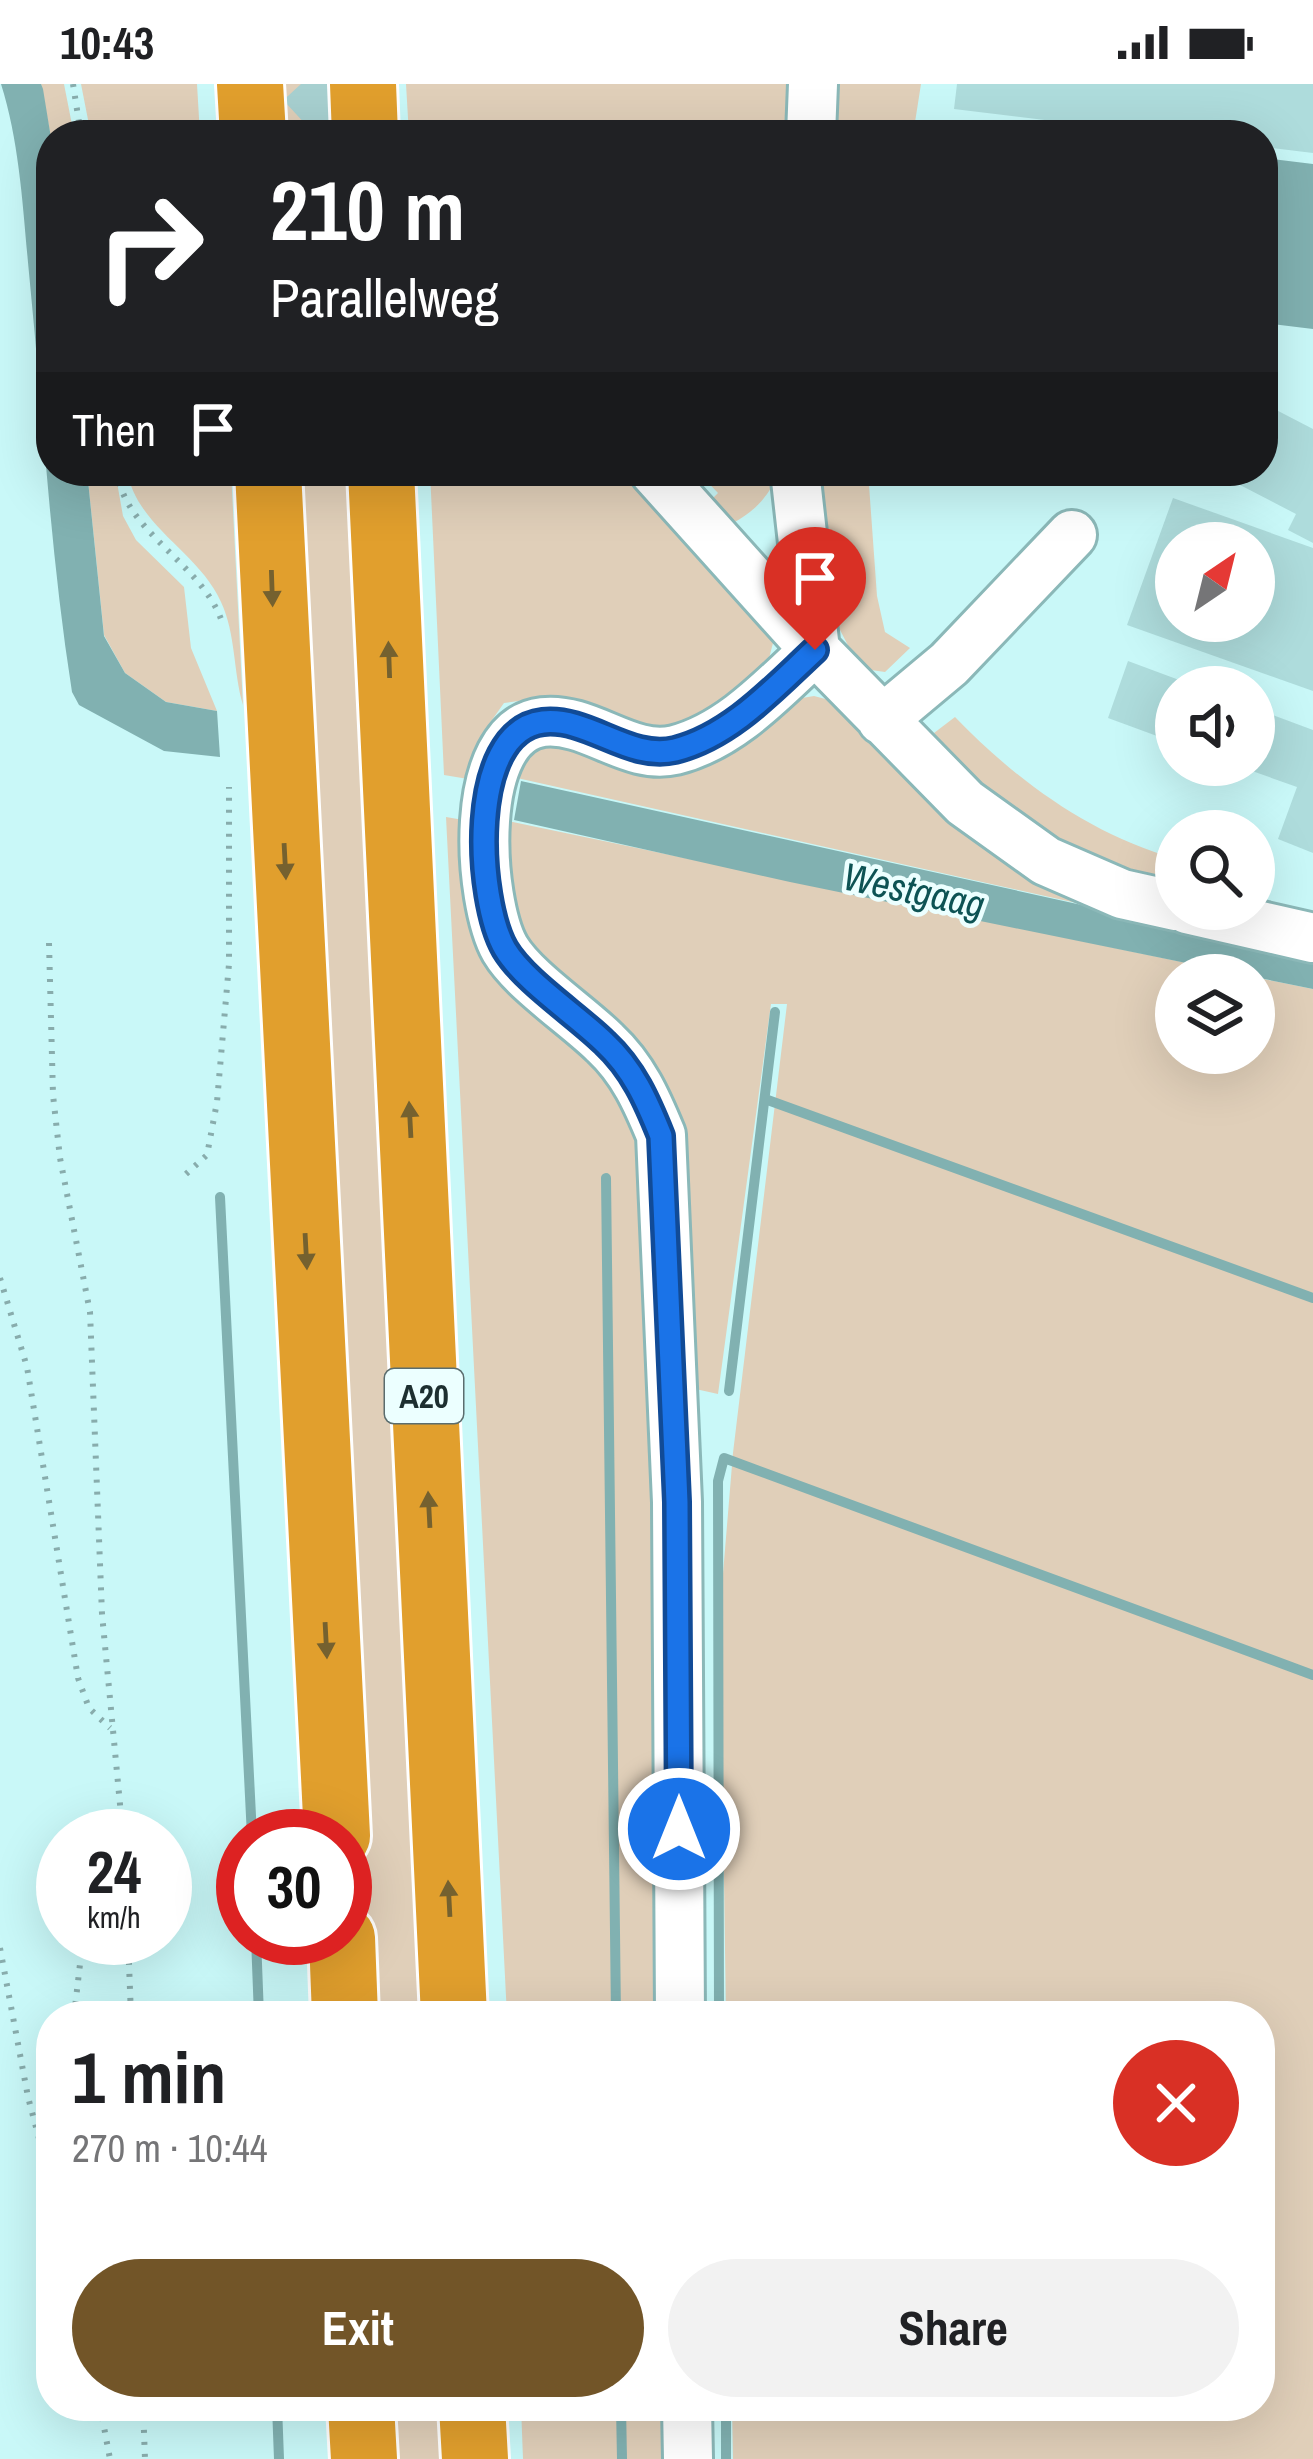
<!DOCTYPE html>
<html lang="en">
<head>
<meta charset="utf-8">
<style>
  :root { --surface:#fff; --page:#f2f2f2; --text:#202124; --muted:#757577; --accent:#725528 }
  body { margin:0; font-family:"Archivo Narrow",sans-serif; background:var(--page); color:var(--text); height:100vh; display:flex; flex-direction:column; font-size:45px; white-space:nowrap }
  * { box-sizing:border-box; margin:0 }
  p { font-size:39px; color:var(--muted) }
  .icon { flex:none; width:66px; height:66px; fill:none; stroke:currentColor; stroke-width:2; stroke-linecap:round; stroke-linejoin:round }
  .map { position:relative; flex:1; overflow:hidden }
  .sheet { position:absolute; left:36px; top:1917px; width:1239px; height:420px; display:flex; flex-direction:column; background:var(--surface); border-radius:48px; box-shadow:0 12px 48px #0002 }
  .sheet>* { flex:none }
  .banner { position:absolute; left:36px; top:36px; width:1242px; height:366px; border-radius:48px; box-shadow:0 12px 48px #0002; background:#202124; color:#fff; overflow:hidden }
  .needle { width:78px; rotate:35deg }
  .controls { position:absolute; left:1155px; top:438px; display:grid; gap:24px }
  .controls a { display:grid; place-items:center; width:120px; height:120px; border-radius:50%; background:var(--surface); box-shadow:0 12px 48px #0002; font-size:60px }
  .speed { position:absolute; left:36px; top:1725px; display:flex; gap:24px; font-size:60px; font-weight:700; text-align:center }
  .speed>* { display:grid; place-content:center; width:156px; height:156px; border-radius:50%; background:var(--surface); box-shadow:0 12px 48px #0002; line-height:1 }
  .speed small { font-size:30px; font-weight:400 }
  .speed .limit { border:18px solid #d22; background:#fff; color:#111 }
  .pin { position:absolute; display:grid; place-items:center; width:102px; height:102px; color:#fff; margin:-123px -51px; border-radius:50% 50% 50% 0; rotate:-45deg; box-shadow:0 0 12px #0007 }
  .pin .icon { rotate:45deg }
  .me { position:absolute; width:132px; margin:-66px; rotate:0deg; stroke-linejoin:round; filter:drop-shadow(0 0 9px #0008) }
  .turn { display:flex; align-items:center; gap:42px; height:252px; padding:0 36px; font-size:54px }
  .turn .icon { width:156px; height:156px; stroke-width:2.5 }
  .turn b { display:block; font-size:84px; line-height:102px }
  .then { display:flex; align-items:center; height:114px; padding:0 36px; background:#0003; gap:24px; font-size:45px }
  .round { display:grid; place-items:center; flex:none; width:126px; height:126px; border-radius:63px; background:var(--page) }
  .headline { display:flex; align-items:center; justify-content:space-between; height:204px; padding:0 36px }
  h1 { font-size:72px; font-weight:800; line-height:90px }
  .cta { display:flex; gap:24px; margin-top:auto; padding:24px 36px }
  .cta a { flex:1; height:138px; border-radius:72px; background:var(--accent); color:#fff; font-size:48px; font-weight:800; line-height:138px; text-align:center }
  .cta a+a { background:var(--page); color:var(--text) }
  .status { display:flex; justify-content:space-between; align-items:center; height:84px; padding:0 60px; background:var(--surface); direction:ltr }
  .status svg { height:33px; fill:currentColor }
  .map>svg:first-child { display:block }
  .green { fill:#e0cfb9 }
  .water { fill:#81b1b1 }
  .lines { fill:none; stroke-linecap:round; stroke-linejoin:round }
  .stream { stroke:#81b1b1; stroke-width:10 }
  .building { fill:#aedcdc; fill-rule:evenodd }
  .minor-tunnel { stroke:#a7d0d0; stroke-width:48; stroke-dasharray:48 24; stroke-linecap:butt }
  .minor-casing { stroke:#8bb8b8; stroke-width:54 }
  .highway-casing { stroke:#fff; stroke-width:72 }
  .path { stroke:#88acac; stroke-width:6; stroke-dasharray:3 9; stroke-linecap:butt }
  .minor { stroke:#fff; stroke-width:48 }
  .highway { stroke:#e19f2d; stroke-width:66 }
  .oneway { fill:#75612f }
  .route-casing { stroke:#114b97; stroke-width:30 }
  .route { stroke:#1a73e8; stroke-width:21 }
  .labels { text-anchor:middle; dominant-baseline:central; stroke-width:9; stroke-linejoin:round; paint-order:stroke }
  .shield { fill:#ecffff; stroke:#5b6d6e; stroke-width:3 }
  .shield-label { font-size:33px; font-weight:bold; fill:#1d2f30 }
  .water-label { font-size:39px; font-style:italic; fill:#0d5354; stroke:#ecffff }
</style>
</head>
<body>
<div class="status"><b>10:43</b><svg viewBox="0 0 49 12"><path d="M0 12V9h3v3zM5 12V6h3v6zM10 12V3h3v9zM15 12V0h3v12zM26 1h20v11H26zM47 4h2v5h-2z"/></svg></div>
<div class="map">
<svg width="1313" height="2375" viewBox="0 0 1313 2375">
  <rect width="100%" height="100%" fill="#c9f8f8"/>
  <!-- green -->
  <path class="green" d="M41,0H64L74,51H51V54Z
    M81,0H197L200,51H91Z
    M283,0H346L348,51H285Z
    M406,0H921L913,51H409Z
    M87,387H115L123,432L136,456L184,503L191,564L217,627L166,618L125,589L104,551Z
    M127,387H231L243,621C233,587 236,550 221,518C199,468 137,443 127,387Z
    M299,387H365L434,1932H373Z
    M430,387H627L771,547L773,559L767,582L744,615L668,645H636L525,616L504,619L482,650L474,696L444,691Z
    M697,387H780C769,411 757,426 733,439L711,416L718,409Z
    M809,387H868L877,512L885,548L910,564L885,588L864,585L856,577L822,511Z
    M814,612L833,617L908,691L1313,872L504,691L545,658L651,681L796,615Z
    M955,633C1017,697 1089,750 1176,775V813L1041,752L934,663L940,656L934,649Z
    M446,733L475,738L476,840L631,1019L655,1088L663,1932H507Z
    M499,735L1244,891H1176V969H1254V893L1313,905V2375H733L732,2322H1260V1932H726L720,1526L733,1369L787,920H771L718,1310L691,1304L690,1101L680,1055L531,864L510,820Z
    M390,2322H449L452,2375H392Z
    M521,2322H670L671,2375H523Z"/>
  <!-- water -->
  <path class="water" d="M1,0H41L43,5L51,54V387H87L104,552L125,589L166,618L217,627L220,673L164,667L79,621L72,608C50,469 43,329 29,189C23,127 20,60 1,0Z
    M948,37L1064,51H946Z
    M1263,74L1313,80V245L1263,239Z
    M521,697L1313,872V905L790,798L514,736Z"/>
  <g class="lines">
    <!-- stream -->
    <path class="stream" d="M765,1015L1313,1214
      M606,1094L616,1932
      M220,1113L252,1752
      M729,1307L775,928
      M256,1854L259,1932
      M719,1932L718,1397L724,1374L1313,1591
      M277,2322L279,2375
      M621,2322L622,2375
      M726,2322V2375"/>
  </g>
  <!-- building -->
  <path class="building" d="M957,0H1313V69L1263,63V51H1167L954,25Z
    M1263,319L1313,345V459L1288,446L1296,430L1213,387H1263Z
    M1173,414L1313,464V607L1127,541ZM1176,459H1254V537H1176Z
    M1128,577L1198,603H1176V659L1108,634Z
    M1254,624L1313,646V769L1278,755L1297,703L1238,682L1254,681Z"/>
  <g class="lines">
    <!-- minor-tunnel -->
    <path class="minor-tunnel" d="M301,0L348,51"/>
    <defs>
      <path id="minor" d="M811,51L813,0
        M654,387L815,566L965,719L1046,777L1122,810L1176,822
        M795,387L815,566
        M882,636L949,580L1072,451
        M1187,825L1313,854
        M680,1932L677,1418L661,1051C647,1017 633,985 605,959C578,932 524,897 505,865C478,817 466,647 543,638C590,633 629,677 675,666C731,652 775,603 815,566
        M687,2322L688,2375"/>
      <path id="highway" d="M250,0L253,51
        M363,0L365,51
        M268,387L337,1752
        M381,387L454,1932
        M342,1854L345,1932
        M361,2322L364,2375
        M472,2322L475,2375"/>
    </defs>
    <!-- minor casing -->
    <use href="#minor" class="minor-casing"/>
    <!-- highway casing -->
    <use href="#highway" class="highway-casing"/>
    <!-- path -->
    <path class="path" d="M73,0L81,51
      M117,387C124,447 200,479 221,535
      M49,859L53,1011L60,1074L90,1228L102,1530L123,1752
      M186,1090L207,1071L217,1018L229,880V703
      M0,1194L27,1283L78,1594L89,1624L110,1644
      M128,1854L131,1932
      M0,1864L28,2013L51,2100
      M74,1932L83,1854
      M100,2322L110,2375
      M143,2322L145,2375"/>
    <!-- minor -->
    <use href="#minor" class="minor"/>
    <!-- highway -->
    <use href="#highway" class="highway"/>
  </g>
  <!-- one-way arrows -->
  <defs><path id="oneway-solid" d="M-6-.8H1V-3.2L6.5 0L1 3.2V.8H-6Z" transform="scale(3)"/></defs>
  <g class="oneway">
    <use href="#oneway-solid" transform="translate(272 504) rotate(88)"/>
    <use href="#oneway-solid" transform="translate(389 576) rotate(-92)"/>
    <use href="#oneway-solid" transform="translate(285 777) rotate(87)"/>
    <use href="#oneway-solid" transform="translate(410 1036) rotate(-93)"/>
    <use href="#oneway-solid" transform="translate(306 1167) rotate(87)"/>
    <use href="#oneway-solid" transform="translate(429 1426) rotate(-93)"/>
    <use href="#oneway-solid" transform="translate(326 1556) rotate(87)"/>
    <use href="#oneway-solid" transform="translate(449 1815) rotate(-93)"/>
  </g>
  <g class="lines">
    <defs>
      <path id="route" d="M679,1745L677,1418L661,1052C647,1017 633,985 605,959C578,932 524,897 505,865C477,817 466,647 543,638C589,633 629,677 675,666C731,652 775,603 815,566"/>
    </defs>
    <!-- route casing -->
    <use href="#route" class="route-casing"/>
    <!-- route -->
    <use href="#route" class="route"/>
  </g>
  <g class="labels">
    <!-- shield labels -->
    <rect class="shield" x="385" y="1285" width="78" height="54" rx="9"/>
    <g class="shield-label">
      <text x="424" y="1312">A20</text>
    </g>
    <!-- water labels -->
    <g class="water-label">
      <text transform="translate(914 806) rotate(12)">Westgaag</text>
    </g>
  </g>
</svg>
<div class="controls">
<a><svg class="needle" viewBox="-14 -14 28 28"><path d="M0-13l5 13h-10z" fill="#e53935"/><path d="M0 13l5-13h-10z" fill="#757577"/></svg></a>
<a><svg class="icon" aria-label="sound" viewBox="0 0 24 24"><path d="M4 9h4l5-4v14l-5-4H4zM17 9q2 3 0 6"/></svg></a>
<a><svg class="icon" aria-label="search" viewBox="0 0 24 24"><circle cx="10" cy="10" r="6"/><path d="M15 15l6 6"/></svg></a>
<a><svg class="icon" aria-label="layers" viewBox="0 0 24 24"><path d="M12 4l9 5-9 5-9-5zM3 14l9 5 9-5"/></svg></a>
</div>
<div class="speed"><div>24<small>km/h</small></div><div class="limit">30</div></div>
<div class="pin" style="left:815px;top:566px;background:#d93025"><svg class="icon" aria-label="arrive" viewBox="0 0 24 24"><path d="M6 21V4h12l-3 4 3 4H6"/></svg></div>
<svg class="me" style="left:679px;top:1745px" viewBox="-20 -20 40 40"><circle r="17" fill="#1a73e8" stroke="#fff" stroke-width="3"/><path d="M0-11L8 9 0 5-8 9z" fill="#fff"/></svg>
<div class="banner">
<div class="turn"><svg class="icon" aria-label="right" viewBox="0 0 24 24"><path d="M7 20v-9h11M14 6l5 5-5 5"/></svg><div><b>210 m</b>Parallelweg</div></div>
<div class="then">Then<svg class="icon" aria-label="arrive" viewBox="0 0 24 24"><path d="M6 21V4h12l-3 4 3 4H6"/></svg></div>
</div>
<section class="sheet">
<div class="headline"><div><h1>1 min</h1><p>270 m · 10:44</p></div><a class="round" style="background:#d93025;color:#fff"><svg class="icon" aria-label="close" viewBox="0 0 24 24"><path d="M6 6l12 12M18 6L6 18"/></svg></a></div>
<div class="cta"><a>Exit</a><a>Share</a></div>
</section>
</div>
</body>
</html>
